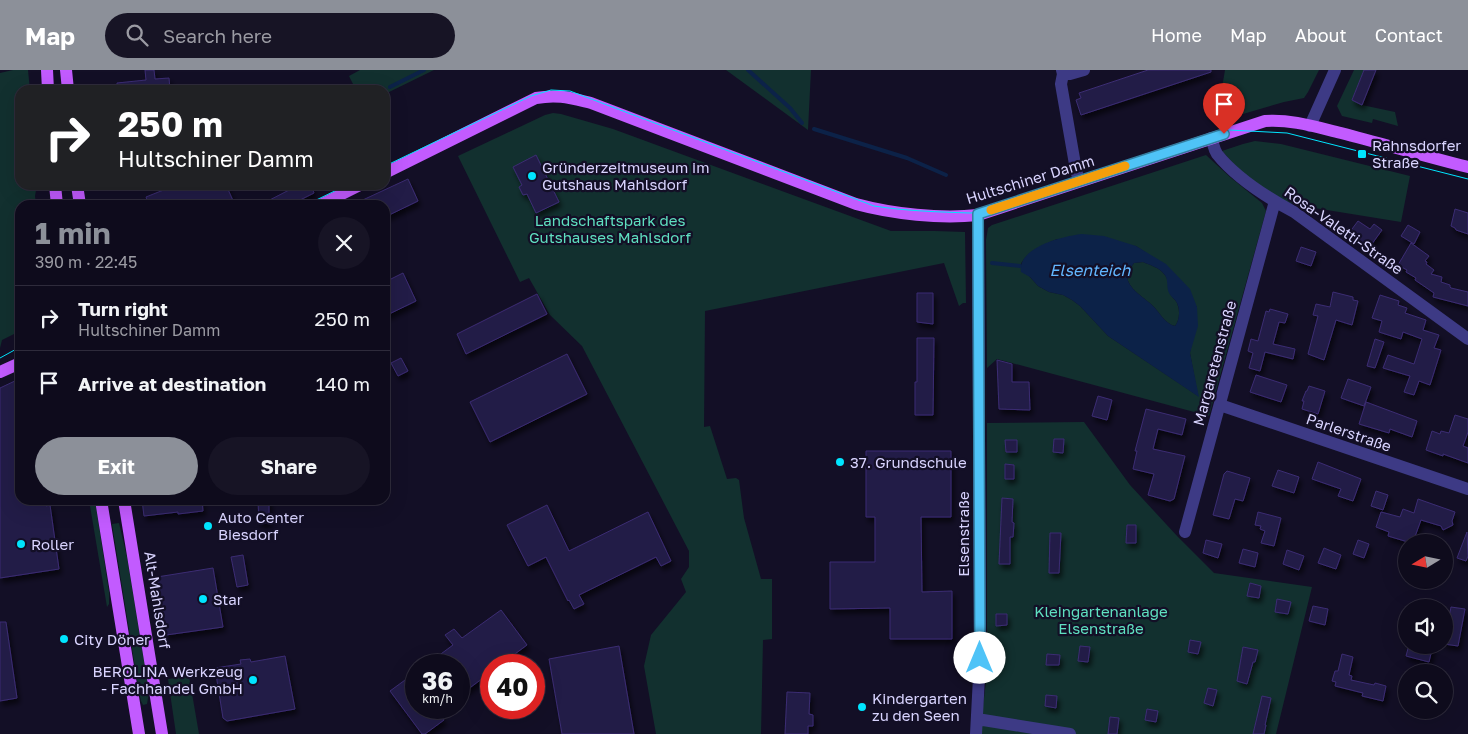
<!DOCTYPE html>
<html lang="en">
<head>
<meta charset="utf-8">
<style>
  :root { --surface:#0e0b1c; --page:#171425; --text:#f1f3f6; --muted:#9b9ba3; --line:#2e2b3b; --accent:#8c9099 }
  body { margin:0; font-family:"Golos Text",sans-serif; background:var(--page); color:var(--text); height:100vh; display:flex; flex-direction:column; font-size:19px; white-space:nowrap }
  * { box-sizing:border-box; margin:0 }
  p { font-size:16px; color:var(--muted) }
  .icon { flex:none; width:28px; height:28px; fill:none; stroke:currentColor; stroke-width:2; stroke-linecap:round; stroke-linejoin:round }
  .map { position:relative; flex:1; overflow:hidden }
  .side { position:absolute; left:15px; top:130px; width:375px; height:305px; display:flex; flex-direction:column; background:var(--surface); border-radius:15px; box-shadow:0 5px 20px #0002,0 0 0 1px var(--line) }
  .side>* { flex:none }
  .guide { position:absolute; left:15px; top:15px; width:375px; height:105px; border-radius:15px; box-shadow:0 5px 20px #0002,0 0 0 1px var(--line); background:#202124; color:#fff; overflow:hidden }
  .needle { width:32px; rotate:260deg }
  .buttons { position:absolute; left:1398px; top:464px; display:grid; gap:10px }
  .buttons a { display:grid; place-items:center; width:55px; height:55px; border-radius:50%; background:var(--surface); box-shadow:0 5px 20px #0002,0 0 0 1px var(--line); font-size:25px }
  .speed { position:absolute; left:405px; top:584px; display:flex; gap:10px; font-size:25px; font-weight:700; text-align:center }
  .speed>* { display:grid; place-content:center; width:65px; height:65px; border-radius:50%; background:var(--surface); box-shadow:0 5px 20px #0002,0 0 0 1px var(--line); line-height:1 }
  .speed small { font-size:12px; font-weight:400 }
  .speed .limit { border:8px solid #d22; background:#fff; color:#111 }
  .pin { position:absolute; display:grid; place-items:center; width:42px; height:42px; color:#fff; margin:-51px -21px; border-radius:50% 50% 50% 0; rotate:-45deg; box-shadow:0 0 5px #0007 }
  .pin .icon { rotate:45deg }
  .me { position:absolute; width:55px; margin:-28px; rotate:0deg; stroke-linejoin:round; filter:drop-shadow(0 0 4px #0008) }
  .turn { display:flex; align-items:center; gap:18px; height:105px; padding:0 20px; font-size:22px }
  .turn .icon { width:65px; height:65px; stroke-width:2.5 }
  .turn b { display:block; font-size:35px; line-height:42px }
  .round { display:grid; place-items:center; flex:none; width:52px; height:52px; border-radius:26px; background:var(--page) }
  .head { display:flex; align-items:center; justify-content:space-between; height:85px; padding:0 20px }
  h1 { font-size:30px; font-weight:700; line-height:38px; color:var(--accent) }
  .action { display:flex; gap:10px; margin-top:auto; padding:10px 20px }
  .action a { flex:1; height:58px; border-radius:30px; background:var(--accent); color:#fff; font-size:20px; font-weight:700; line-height:58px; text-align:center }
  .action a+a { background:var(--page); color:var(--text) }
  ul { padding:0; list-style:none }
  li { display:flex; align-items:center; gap:15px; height:65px; padding:0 20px; border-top:1px solid var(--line) }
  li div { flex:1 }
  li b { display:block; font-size:19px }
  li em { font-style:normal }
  header { display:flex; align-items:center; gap:30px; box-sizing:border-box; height:70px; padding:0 25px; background:var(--accent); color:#fff }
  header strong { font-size:24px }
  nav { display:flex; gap:28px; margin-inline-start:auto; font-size:18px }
  .search { width:350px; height:45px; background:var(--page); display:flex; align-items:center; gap:12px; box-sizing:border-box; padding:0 18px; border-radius:28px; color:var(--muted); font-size:19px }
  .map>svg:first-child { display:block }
  .green { fill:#12302f; fill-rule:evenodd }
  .water { fill:#0c2248; fill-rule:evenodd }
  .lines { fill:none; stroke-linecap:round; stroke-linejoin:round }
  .stream { stroke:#0c2248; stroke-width:4 }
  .building { fill:#241b47; stroke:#3b2d73; filter:url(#shadow) }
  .minor { stroke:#3d3a85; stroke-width:12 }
  .major { stroke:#c25bff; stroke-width:12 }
  .tram { stroke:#00e5ff; stroke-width:1 }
  .route-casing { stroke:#337fa1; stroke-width:12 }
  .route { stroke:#4fc3f7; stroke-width:9 }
  .slow { stroke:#f59e0b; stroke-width:9 }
  .poi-dot { fill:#00e5ff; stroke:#130f26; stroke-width:2 }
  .labels { text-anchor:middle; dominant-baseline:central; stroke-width:4.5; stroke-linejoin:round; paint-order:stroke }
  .poi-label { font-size:15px; fill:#d9d4ff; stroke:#130f26; text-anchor:start }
  .street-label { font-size:15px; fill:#d9d4ff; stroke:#130f26 }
  .park-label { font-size:15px; fill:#5fe0c0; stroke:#130f26 }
  .water-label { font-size:16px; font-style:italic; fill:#62b6ff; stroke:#130f26 }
</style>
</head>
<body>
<header>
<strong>Map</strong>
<div class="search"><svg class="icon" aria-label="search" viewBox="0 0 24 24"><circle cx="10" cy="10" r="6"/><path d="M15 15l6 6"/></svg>Search here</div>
<nav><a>Home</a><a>Map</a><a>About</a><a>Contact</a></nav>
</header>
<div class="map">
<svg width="1468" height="664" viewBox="0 0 1468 664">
  <defs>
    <filter id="shadow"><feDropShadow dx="2.5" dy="4.5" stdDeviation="2.5" flood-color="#0009"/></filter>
  </defs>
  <rect width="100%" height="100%" fill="#130f26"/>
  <!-- green -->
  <path class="green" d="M13,0H28L30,20H20V115H37L35,126L36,135H20V261L2,270L0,278V3Z
    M360,0H434L385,24V20H356L349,6Z
    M726,0H811L808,60Z
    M1225,0H1319L1308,22L1304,28L1284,32L1219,51L1217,47Z
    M1354,0H1364L1352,30L1362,35L1395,42L1398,56L1373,49L1372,53L1342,46L1337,36Z
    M553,43L561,44L613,59L891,161H935L965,162L966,233H963L959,236L944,193L705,241L704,357L710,356L727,409L736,408L739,410L744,448L761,509H772V569L763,570L761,664H656L644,596L651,565L686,522L681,509L689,497V481L582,276L550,245L529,208L520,212L458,86L545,45Z
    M1255,71L1281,74L1410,106L1401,152L1296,135L1276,128L1246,107L1222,81L1243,74Z
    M1206,85L1230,107L1262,133L1266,141L1209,346L997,289L987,298L986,170L988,158L992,155ZM1057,169L1136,176L1145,182L1197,237L1190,283L1198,326L1108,266L1080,236L1072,230L1063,225L1049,222L1038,216L1020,196C1026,181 1043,175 1057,169Z
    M1143,192C1150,195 1160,198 1164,204C1169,209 1168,217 1170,223C1171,227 1175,229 1177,233C1180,240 1180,250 1175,256C1166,254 1161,245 1155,238C1145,227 1125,219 1127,202L1129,200L1134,193Z
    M1084,352L1130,415L1178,467L1214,503L1312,517L1276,664H982V644L987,604V353Z
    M89,430H95L109,522V534L107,537Z
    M119,453L127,487L146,603L149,622L147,634L143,635L141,631L139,622L112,454Z
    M189,606L199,664H176L168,609Z"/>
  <!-- water -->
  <path class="water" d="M1082,164L1104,166L1136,176L1166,194L1190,219L1197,237L1198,256L1190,283L1199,327L1108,266L1080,236L1072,230L1063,225L1049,222L1038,216L1030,207L1021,202C1017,177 1064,166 1082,164ZM1143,192C1150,195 1160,198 1164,204C1169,209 1166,217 1169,223C1171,227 1175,229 1177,233C1180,239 1180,250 1175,256C1166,254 1161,245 1155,238C1145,227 1125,219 1127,202L1129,200L1134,193Z"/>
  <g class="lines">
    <!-- stream -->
    <path class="stream" d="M748,0L790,38L802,53
      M390,17L424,0
      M814,59L907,88L946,105
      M992,193L1020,196"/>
  </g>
  <!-- building -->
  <path class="building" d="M145,0H154L155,9L169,8L170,20H117V13L146,10Z
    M1148,0H1211V2L1081,45L1076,30L1081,28L1079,23Z
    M1364,0H1376L1362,35L1352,30Z
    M536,85L559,132L536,143L527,124L523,125L519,117L522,115L513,97Z
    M408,109L418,131L385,147V135H352Z
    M176,115H226L235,135H149L146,127Z
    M289,115H311L314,123L290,135H260L291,119Z
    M1455,139L1468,143V164L1456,160L1455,158L1451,156Z
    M1358,151L1370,159L1374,154L1382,160L1369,178L1349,163Z
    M1408,155L1420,162L1414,174L1401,166Z
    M1411,173L1429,186L1425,191L1427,192L1426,194L1434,200L1431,204L1442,207L1441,212L1450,215V217L1451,218L1468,222V236L1433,227L1434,223L1415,210L1416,208L1406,202L1407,200L1398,195Z
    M1301,177L1316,182L1311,196L1296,191Z
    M403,203L416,231L385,246V212Z
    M1333,222L1353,227V230L1358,231L1352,255L1336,250L1324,290L1308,284L1318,246L1313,245L1316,234L1330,237Z
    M917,223H933V254L917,252Z
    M537,224L547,244L466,284L457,264Z
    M1380,225L1399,231L1398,235L1407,238L1405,243L1426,250L1423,260L1439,265L1434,278L1441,280L1430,315L1419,311L1414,325L1404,322L1410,306L1383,298L1388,285L1414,294L1422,269L1403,262L1401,269L1379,262L1382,251L1372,248Z
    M1270,239L1288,244L1285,253L1279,252L1273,274L1295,279L1293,289L1265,282L1260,301L1249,298L1253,283L1248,281L1251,269L1258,271L1266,241L1269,242Z
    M917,268H934L933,345H915V312H917Z
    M1375,269L1384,272L1375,298L1367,296Z
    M567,284L587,324L490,372L470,332Z
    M401,288L408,301L398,306L391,293Z
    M997,290L1012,294V312H1029L1030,340L999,339Z
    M1256,305L1287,315L1281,332L1250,322Z
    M1348,309L1371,317L1364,336L1341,328Z
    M17,310V312L20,311V430H45L46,436L50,435L59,499L0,508V318Z
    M1309,316L1325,321L1318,344L1302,339L1304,331H1302L1306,321H1307Z
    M1098,326L1112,330L1107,350L1092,346Z
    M1366,332L1417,351L1412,367L1390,359L1389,363L1359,354Z
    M1146,339L1186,349L1182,365L1158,359L1153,379L1185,386L1174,429L1170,431L1148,425L1154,404L1133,399L1137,381H1135Z
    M1455,345L1468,349V362L1463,376L1468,378V393L1443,384V386L1426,380L1432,361L1440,364L1441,361L1449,363Z
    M1054,369H1064L1063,383L1053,382Z
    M1005,370H1017V382H1006Z
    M866,381H951V447H921L922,522L952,521V569H890V538L830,539V492H875V447H866Z
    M1318,392L1361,409L1353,431L1338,426L1341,419L1312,409Z
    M1005,394L1014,395V409H1005Z
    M1278,400L1299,407L1294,423L1272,416Z
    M1227,401L1250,408L1243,431L1235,429L1229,449L1213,445L1224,404Z
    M1376,421L1388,425L1383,440L1371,436Z
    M1002,428L1013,429L1012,452L1014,453L1013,467H1010V494H999Z
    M1418,429L1455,442L1452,451L1453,455L1443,460L1441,456L1421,450L1413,472H1408L1388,466L1389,462L1376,457L1381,442L1400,447L1403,439L1414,443Z
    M142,430H202L203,441L178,444V442L144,446Z
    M258,430H269V453H259Z
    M547,435L569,481L648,442L671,491L661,496L656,487L579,525L584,534L574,539L569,530L568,531L546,487L528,496L507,455Z
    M1258,442L1281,448L1274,476L1261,473L1265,461L1260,459L1261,456L1255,455Z
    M1127,455H1136V473H1126Z
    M1467,462L1468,486L1466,491L1457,488Z
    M1050,463H1061L1059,503H1049Z
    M1206,470L1222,474L1218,488L1203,483Z
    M1358,470L1369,474L1364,488L1353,484Z
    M1324,478L1341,485L1336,499L1318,493Z
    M1243,479L1258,483L1255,497L1239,493Z
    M1287,480L1304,486L1299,500L1283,494Z
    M243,485L248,515L237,517L231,487Z
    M213,498L223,557L166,565L157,507Z
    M1250,513L1261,516L1259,528L1247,526Z
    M1277,529L1291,532L1288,544L1275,542Z
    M1313,536L1328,539L1325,555L1309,551Z
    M1451,537L1465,539L1458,576L1444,574Z
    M501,540L527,575L500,595H491V602L459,626V595H426L453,575L445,565L454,559L462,568Z
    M996,544H1007V555L996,556Z
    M0,552H6L17,628L0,631Z
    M1190,570L1201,572L1198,584L1188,582Z
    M1409,575H1433L1429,592L1406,586Z
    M619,576L634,664H562L549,589Z
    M1080,576L1090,577L1088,592L1078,591Z
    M1243,577L1258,580L1255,592H1253L1247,614L1237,611Z
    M1047,584L1060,585L1059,595H1046Z
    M1342,584L1353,587L1349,605L1352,606L1351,610L1374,615L1375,613L1386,616L1383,631L1362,626L1363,623L1335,616L1336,612L1332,611L1335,601H1338Z
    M285,586L295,639L227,651L223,648L215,598L241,594L240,590L250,589L251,592Z
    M416,602V638H435L444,650L425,664H422L390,621Z
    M1208,618L1217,620L1213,636L1204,633Z
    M787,622L810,623L809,644L813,645V656H808V664H785Z
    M1046,625L1057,626L1056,638L1045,636Z
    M1262,626L1271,628L1265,655H1266L1264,664H1253Z
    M1147,639L1158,641L1156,652L1145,650Z
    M1110,647L1119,648L1117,664H1108Z"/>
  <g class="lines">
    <!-- minor -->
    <path class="minor" d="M1062,0L1063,4L1061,14L1076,100L1079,111
      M1063,4H1070L1084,0
      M1310,56L1335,0
      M1211,68L1215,80L1217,84C1237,109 1266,127 1294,142L1468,269
      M1220,335L1468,419
      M1185,462L1275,131
      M977,649L1070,664
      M976,664L980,588L978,145"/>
    <!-- major -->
    <path class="major" d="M47,0L48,20
      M66,0L68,20
      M385,103L536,28C558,24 570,28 591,33L856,134C893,144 940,149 978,145L1265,51C1291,49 1316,57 1341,63C1383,74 1425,86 1468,97
      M55,115L57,135
      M77,115L80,135
      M320,135L360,115
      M0,302L20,293
      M101,430L139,664
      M124,430L162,664"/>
    <!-- tram -->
    <path class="tram" d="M385,96L531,26L551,20L570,21L874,136C906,141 938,142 971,143L1229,60L1287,63L1468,109
      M306,135L347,115
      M0,288L20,277"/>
  </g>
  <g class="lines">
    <defs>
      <path id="route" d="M980,588L978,144L1224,64"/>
    </defs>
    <!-- route casing -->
    <use href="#route" class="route-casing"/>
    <!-- route -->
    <use href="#route" class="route"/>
    <!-- slow -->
    <path class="slow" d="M991,140L1125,96"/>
  </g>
  <!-- markers -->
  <g class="poi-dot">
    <rect x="1357" y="79" width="10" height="10" rx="2.5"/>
    <circle cx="532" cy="106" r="5"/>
    <circle cx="840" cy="392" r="5"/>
    <circle cx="208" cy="456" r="5"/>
    <circle cx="21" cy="474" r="5"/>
    <circle cx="203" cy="529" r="5"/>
    <circle cx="64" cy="569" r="5"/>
    <circle cx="253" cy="610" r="5"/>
    <circle cx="862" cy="637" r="5"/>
  </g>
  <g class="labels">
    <!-- poi labels -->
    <g class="poi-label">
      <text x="1372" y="75">Rahnsdorfer<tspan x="1372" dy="17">Straße</tspan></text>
      <text x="542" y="97">Gründerzeitmuseum im<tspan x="542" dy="17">Gutshaus Mahlsdorf</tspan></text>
      <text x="850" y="392">37. Grundschule</text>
      <text x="218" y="447">Auto Center<tspan x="218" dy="17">Biesdorf</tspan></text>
      <text x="31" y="474">Roller</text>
      <text x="213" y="529">Star</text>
      <text x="74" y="569">City Döner</text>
      <text x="243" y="601" text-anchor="end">BEROLINA Werkzeug<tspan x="243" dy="17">- Fachhandel GmbH</tspan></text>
      <text x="872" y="628">Kindergarten<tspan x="872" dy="17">zu den Seen</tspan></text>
    </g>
    <!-- street labels -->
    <g class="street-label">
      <text transform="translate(1030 109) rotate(-17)">Hultschiner Damm</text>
      <text transform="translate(1344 160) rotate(35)">Rosa-Valetti-Straße</text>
      <text transform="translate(1214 293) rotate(-75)">Margaretenstraße</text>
      <text transform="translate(1349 362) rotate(19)">Parlerstraße</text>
      <text transform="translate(963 464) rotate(-90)">Elsenstraße</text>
      <text transform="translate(158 530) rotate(81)">Alt-Mahlsdorf</text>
    </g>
    <!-- park labels -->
    <g class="park-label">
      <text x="610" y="150">Landschaftspark des<tspan x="610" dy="17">Gutshauses Mahlsdorf</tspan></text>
      <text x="1101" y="541">Kleingartenanlage<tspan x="1101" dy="17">Elsenstraße</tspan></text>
    </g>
    <!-- water labels -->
    <g class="water-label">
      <text x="1090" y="200">Elsenteich</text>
    </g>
  </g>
</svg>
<div class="buttons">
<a><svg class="needle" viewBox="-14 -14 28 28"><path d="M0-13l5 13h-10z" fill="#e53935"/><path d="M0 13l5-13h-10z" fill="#9b9ba3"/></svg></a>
<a><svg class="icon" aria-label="sound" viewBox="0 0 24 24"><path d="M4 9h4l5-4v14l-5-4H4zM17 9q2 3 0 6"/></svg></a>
<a><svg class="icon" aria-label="search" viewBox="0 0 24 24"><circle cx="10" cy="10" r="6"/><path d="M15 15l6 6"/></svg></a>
</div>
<div class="speed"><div>36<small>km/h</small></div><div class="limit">40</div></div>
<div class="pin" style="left:1224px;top:64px;background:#d93025"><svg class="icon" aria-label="arrive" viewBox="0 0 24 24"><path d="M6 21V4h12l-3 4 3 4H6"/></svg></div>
<svg class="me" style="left:980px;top:588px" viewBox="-20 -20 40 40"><circle r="19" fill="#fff"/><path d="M0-13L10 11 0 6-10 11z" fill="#4fc3f7"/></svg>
<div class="guide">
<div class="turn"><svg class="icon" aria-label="right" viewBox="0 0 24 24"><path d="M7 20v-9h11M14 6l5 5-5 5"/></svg><div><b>250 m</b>Hultschiner Damm</div></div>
</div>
<section class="side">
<div class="head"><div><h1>1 min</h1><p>390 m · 22:45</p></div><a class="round"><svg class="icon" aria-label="close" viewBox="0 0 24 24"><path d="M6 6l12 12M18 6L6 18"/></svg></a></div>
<ul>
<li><svg class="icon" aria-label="right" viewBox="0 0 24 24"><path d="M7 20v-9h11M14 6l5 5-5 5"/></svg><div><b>Turn right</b><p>Hultschiner Damm</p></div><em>250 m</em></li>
<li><svg class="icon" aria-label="arrive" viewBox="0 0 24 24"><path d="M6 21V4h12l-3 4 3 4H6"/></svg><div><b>Arrive at destination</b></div><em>140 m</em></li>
</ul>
<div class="action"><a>Exit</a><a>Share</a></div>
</section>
</div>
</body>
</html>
